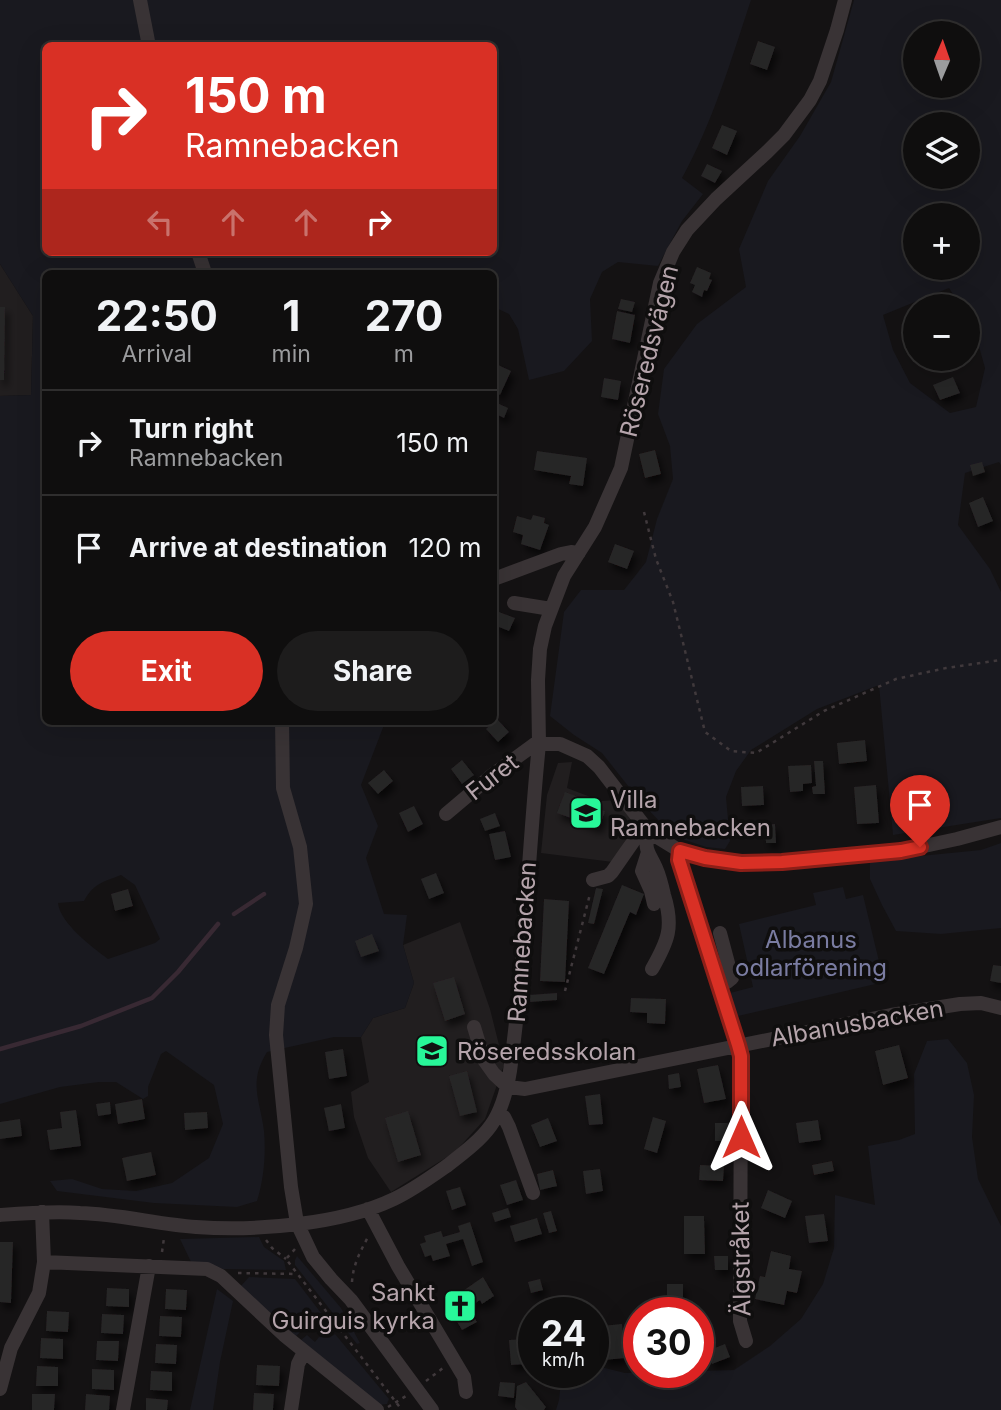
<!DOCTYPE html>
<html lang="en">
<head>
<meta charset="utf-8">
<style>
  :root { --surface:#0f0e0e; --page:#1d1c1c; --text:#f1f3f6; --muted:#9b9c9e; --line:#2f2e2e; --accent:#d93025 }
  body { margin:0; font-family:Inter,sans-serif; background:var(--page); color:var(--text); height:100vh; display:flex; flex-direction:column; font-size:26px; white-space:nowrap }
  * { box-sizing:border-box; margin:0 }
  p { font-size:23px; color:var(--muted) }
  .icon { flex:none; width:38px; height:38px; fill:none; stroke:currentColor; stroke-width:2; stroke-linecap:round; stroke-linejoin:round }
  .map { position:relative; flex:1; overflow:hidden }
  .sheet { position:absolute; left:42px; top:270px; width:455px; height:455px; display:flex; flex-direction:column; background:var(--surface); border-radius:10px; box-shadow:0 7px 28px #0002,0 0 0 2px var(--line) }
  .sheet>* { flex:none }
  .guide { position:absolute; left:42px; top:42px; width:455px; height:214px; border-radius:10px; box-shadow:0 7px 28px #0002,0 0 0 2px var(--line); background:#d93025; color:#fff; overflow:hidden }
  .needle { width:46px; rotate:2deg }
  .fabs { position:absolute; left:903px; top:21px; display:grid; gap:14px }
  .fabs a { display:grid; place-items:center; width:77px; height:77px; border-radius:50%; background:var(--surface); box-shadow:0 7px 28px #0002,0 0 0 2px var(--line); font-size:35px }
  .speed { position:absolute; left:518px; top:1297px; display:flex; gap:14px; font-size:35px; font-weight:700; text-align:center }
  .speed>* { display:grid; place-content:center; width:91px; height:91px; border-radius:50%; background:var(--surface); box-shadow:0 7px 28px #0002,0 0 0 2px var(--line); line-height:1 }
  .speed small { font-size:18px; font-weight:400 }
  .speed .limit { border:10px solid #d22; background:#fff; color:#111 }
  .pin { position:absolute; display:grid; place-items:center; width:60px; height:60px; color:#fff; margin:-72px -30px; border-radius:50% 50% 50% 0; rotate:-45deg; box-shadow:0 0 7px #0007 }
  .pin .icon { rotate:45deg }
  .me { position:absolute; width:77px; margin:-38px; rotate:0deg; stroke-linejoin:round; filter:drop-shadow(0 0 5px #0008) }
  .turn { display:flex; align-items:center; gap:24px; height:147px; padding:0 28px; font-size:32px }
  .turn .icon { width:91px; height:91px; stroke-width:2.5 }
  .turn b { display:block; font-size:49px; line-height:60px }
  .lanes { display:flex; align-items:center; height:66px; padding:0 28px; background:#0003; justify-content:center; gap:35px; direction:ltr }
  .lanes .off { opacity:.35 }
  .eta { display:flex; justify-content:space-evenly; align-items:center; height:119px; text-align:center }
  .eta b { font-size:42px; font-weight:700; line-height:49px }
  .cta { display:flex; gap:14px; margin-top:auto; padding:14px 28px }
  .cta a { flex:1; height:80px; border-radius:42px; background:var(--accent); color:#fff; font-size:28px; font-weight:700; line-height:80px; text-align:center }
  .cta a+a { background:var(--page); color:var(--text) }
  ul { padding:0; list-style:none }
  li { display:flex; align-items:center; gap:21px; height:105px; padding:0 28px; border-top:2px solid var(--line) }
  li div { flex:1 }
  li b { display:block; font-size:26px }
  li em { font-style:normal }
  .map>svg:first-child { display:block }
  .built { fill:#211e1f }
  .green { fill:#19191f; fill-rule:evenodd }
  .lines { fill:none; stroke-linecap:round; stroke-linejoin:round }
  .stream { stroke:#382933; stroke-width:4.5 }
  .building { fill:#282526; filter:url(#shadow) }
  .path { stroke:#40393c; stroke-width:2.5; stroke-dasharray:3.5 5; stroke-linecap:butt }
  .minor { stroke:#393335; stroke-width:14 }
  .route-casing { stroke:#8d1f18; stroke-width:18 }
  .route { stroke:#d93025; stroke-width:12 }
  .labels { text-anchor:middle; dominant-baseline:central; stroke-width:7; stroke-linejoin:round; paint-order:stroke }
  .street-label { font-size:24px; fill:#b5a4ab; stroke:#0f0e0e }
  .poi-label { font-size:24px; fill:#b5a4ab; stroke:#0f0e0e; text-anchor:start }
  .park-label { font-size:24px; fill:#7a7ca1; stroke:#0f0e0e }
</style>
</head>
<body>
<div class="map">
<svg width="1001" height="1410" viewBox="0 0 1001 1410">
  <defs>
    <filter id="shadow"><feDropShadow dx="3.5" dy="6" stdDeviation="3.5" flood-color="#0009"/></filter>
  </defs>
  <rect width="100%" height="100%" fill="#141213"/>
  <!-- built -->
  <path class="built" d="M0,264L33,316L31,395L0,396Z
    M572,762L567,788L601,801L618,800L634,825L613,862L541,853L547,795L558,763Z
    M460,922L490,1009L504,1065L485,1119L455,1152L391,1192L368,1158L354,1117L351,1092L369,1082L361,1037L373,1018L405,1008L414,983L403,945Z"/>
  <!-- green -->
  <path class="green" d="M0,0H751C731,60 713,122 682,178L703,194L682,221L658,266L618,262L602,272L590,299L592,341L564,371L529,380L518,329L509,314L494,307V273H46V721H384V725L361,785L378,826L366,858L384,914L407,915L403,945L414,983L405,1008L373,1018L361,1037H334L267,1052C248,1083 260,1099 264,1131C266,1154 264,1179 257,1201L237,1207L154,1203L57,1191L50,1181L72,1179L102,1189L136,1191L172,1183L209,1158L223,1124L214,1085L166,1051L161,1054L148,1087V1096L143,1099L116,1082H99L60,1087L0,1104V396L31,395L33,316L0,264ZM46,46H494V252H46ZM121,875L135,885L160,939L155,943L108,959C92,947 60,923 58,903L84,901C94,883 103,882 121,875Z
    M854,0H1001V465L999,462L965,473L958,525L990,569L1001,592V818L893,835L879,685L817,709L751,750L736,771L726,797L730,841L725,849L706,847L685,840L662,824L640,801L602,753L574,735L550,716L564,612L581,590H624L646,562L657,519L673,479L670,446L658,414L664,369L697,324L746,287L739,249L768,181L800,136L831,82ZM915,33H968V86H915ZM915,124H968V177H915ZM915,215H968V268H915ZM949,288L961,306H968V319L976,336L985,368L976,407L950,413L910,383L893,350L883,315Z
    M1001,843V928L941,934L896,931L882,905L870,879V861L981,850Z
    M843,887L846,899L863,895L884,982L738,1016L730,993L753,987L739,924L816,905L813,893Z
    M948,1039L967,1063L974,1095L972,1137L978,1179L1001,1226V1410H556L559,1400L562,1372H593V1365L625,1373L734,1370L770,1346L801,1319L823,1284L834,1248L835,1195L875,1205L868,1146L899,1140L915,1134L914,1074L927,1041Z
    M259,1237L264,1247L284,1261L286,1270L223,1269L192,1264L180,1239Z
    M297,1256L341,1308L360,1343L357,1344L295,1265V1260Z
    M249,1277L295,1279L321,1313L296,1336L240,1287Z
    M217,1289L233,1301L220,1362L213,1410H190Z
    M335,1334L389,1399L387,1404L379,1405L301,1340L307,1335L315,1342L319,1337L329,1338Z"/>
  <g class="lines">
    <!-- stream -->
    <path class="stream" d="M234,914L264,894
      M0,1049L81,1026L152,998L178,972L218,924"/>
  </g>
  <!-- building -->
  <path class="building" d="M758,41L775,47L767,70L750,64Z
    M722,125L737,131L727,155L712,148Z
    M707,164L722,171L715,183L701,176Z
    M697,267L711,273L709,279L712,280L707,291L704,290L702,297L692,292L695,285L690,283Z
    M621,299L635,302L632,312L618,309Z
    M0,307H5L4,380H0Z
    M617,311L635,315L630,343L612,339Z
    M494,363L511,371L500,395L494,391Z
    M953,377L960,393L940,400L933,385Z
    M604,378L621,381L618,400L601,397Z
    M495,402L508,408L504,418L494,413Z
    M655,450L661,474L645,478L639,454Z
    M537,451L587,458L583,486L569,484L571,476L534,470Z
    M982,462L985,472L973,476L970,465Z
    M983,497L993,521L978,527L969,503Z
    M533,515L545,518L544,523L549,525L540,550L521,544L523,535L513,532L517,516L531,520Z
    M615,544L634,551L627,569L608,562Z
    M499,612L515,618L509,631L494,625Z
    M497,719L509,732L498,742L486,729Z
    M865,740L867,761L839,764L837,743Z
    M462,760L474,775L462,784L451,769Z
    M814,761H823L825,794H813L812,787L816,786Z
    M811,765L812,783L803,784V791L790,792L788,766Z
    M384,770L393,781L378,794L368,783Z
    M876,785L879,823L857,824L854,787Z
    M763,786L764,805L742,806L741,787Z
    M565,792L597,804L595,808L605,811L599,828L557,813Z
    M414,806L423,824L408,832L399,813Z
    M495,813L500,826L485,831L480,819Z
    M775,824L776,843H766L765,825Z
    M505,831L511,857L495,860L489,834Z
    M436,873L444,893L429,899L421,879Z
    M622,885L644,894L636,915L630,912L604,974L588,968Z
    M596,888L603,889L594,924L588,923Z
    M128,889L133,906L115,911L111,894Z
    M544,899L569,901L565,982L540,981Z
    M372,934L379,951L361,957L355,941Z
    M993,965L1001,966V983L990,981Z
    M454,977L465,1014L445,1021L433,983Z
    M557,993V1000L530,1002L529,995Z
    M631,998L666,999L665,1024L647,1023V1013L630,1012Z
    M899,1045L908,1078L883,1085L875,1051Z
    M343,1049L347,1076L329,1079L325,1052Z
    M718,1065L726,1099L704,1103L697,1069Z
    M467,1071L477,1112L460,1116L449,1076Z
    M679,1073L681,1087L669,1089L668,1075Z
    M600,1094L603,1124L589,1125L585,1096Z
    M142,1099L145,1119L118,1124L115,1104Z
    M110,1102L111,1114L98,1116L96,1104Z
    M341,1104L345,1128L329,1131L324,1108Z
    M76,1110L81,1146L50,1150L47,1130L62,1128L60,1112Z
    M408,1111L421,1155L398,1162L385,1118Z
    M207,1112L208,1128L185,1130L184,1113Z
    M653,1117L666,1121L657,1153L644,1149Z
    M548,1118L557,1141L540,1147L531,1125Z
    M20,1119L22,1136L0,1139V1122Z
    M818,1120L821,1140L799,1143L796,1123Z
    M715,1123H732V1141H715Z
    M151,1152L156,1175L127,1181L122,1158Z
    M832,1161L834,1171L814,1175L812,1165Z
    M700,1165L724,1166L723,1181L699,1180Z
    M600,1169L603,1191L586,1194L583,1171Z
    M553,1170L557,1186L540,1190L537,1174Z
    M516,1180L523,1200L507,1205L500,1185Z
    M460,1187L466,1205L452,1210L446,1191Z
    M768,1190L792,1201L785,1218L761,1208Z
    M508,1208L511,1217L495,1222L492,1213Z
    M551,1211L557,1231L549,1233L543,1213Z
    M824,1214L828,1241L809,1243L805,1216Z
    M684,1216H704L705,1254H684Z
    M537,1218L542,1234L515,1242L510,1226Z
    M470,1222L483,1262L472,1266L463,1239L446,1244L450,1256L433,1261L431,1255L425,1257L420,1244L426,1242L424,1236L441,1231L443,1237L460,1232L458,1226Z
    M0,1242H13L11,1303L0,1302Z
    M771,1251L791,1256L789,1269L802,1271L797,1293L787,1291L784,1305L755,1299L760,1276L765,1277Z
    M714,1256H728V1270H715Z
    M483,1277L494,1296L482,1304L480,1300L468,1308L477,1322L462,1330L444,1300L459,1292L460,1293Z
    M540,1279L543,1290L531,1293L528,1282Z
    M667,1284H683V1297H667Z
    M107,1288L129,1289V1307L106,1306Z
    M166,1289L187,1290L186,1310L165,1309Z
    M47,1311L69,1312L68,1332L46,1331Z
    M102,1314L124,1315L123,1334L101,1333Z
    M160,1316L182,1317L181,1337L159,1336Z
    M622,1324L625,1358L604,1360L601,1326Z
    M41,1338L63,1339V1359L40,1358Z
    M525,1339L527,1364L511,1365L509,1340Z
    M97,1341H119L118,1361L96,1360Z
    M156,1344L177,1345L176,1364L155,1363Z
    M725,1344L730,1357L712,1364L707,1351Z
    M257,1365L280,1366L279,1386L256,1385Z
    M37,1366L58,1367V1386H36Z
    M92,1369L114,1370V1390L92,1389Z
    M151,1371L172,1372V1391L150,1390Z
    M500,1382L515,1383L514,1398L498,1396Z
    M526,1382L546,1407L544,1410H517L515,1407L517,1386Z
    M254,1393L274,1394L273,1410H253Z
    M32,1394H55L54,1410H32Z
    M86,1394L110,1396L109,1410H85Z
    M146,1398L168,1400L167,1410H146Z"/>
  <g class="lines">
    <!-- path -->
    <path class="path" d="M644,512L656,559L673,602L705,732L731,751L756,753L824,711L896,679L946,668L1001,660
      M565,991L590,894
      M266,1240L272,1248L286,1259
      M295,1249L286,1259L402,1410
      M162,1252L164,1238
      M238,1273L297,1274
      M352,1282C353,1265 360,1252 368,1237
      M426,1381L443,1368
      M388,1407L406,1396"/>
    <!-- minor -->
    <path class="minor" d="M140,0L149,46
      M198,252L205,273
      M494,579L561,554L571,552L579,553
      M514,603L551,609
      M282,721L283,788L300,847L306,904L296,948L278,1005L276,1035L291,1187L297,1223L313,1257L331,1279L351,1300L432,1410
      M446,814L491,776L535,744H539L538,680L540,649L545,626L564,576L595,527L621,468L660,283L673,252L687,230L716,199L767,152L784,135L810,100L820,81L837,30L845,0
      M649,832C643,850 649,852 656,868C660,877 662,886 664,895C674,927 668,941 652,969
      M680,851L679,860L741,1056L740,1321L746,1341
      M648,852L642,871L651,891L654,904
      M593,880L608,876L612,872L644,826
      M718,984L727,982L732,978L720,933
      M474,1027L484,1060L494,1074L508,1087L525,1089L891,1015L960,1004L981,1003L1001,1008
      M499,1114L504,1117L509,1127L533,1193
      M368,1209L398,1266L464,1377L466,1392
      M0,1215C27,1213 53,1211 80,1213C118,1214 157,1224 196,1227C255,1231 340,1225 394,1199C413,1190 431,1177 448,1165C487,1135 502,1122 510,1071C525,962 528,853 539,744H560L587,756L599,767L649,832L680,851L705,858L741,863L782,862L901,851L957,839L1001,827
      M44,1262L207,1269L221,1276L284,1335L377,1410
      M0,1389L11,1348L39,1293L44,1262L42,1212
      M123,1410L149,1266
      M291,1410L298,1364L304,1352"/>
  </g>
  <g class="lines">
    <defs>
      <path id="route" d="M741,1137V1056L738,1045L679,860L680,851L705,858L741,863L782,862L901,851L920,847"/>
    </defs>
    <!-- route casing -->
    <use href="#route" class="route-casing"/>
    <!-- route -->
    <use href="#route" class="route"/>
  </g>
  <!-- icons -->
  <defs>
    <symbol id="school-square" viewBox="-11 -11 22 22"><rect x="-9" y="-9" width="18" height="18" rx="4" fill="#28f799" stroke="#0f0e0e"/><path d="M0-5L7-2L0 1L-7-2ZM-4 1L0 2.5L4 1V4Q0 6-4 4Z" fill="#111"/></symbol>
    <symbol id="church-square" viewBox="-11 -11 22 22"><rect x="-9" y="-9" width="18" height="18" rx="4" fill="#28f799" stroke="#0f0e0e"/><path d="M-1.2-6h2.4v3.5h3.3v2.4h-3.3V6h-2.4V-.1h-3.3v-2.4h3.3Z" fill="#111"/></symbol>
  </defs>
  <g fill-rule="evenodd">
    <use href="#school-square" x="567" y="794" width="38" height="38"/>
    <use href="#school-square" x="413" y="1032" width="38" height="38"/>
    <use href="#church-square" x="441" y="1287" width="38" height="38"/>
  </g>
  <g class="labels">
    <!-- street labels -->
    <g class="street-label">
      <text transform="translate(649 351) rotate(-76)">Röseredsvägen</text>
      <text transform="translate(492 777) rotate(-38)">Furet</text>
      <text transform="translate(522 942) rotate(-86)">Ramnebacken</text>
      <text transform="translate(857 1023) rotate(-10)">Albanusbacken</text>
      <text transform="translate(741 1259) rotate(-91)">Älgstråket</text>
    </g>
    <!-- poi labels -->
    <g class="poi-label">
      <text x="610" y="799">Villa<tspan x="610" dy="28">Ramnebacken</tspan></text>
      <text x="457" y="1051">Röseredsskolan</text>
      <text x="435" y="1292" text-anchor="end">Sankt<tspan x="435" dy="28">Guirguis kyrka</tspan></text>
    </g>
    <!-- park labels -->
    <g class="park-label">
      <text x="811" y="939">Albanus<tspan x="811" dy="28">odlarförening</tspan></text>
    </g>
  </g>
</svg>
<div class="fabs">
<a><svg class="needle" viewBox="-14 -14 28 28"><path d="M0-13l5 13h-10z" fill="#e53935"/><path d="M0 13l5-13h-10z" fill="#9b9c9e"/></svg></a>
<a><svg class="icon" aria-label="layers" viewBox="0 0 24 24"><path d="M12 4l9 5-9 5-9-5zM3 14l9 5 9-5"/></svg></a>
<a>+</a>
<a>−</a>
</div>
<div class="speed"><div>24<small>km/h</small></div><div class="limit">30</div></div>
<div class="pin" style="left:920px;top:847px;background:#d93025"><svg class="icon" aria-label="arrive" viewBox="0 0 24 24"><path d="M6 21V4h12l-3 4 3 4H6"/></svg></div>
<svg class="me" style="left:741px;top:1137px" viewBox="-20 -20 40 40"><path d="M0-17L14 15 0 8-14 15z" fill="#d93025" stroke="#fff" stroke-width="4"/></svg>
<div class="guide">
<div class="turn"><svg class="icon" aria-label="right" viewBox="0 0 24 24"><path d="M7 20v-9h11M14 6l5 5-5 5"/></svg><div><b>150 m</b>Ramnebacken</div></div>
<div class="lanes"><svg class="icon off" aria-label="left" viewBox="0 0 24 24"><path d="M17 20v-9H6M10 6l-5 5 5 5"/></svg><svg class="icon off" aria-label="ahead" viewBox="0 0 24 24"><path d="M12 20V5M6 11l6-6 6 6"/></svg><svg class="icon off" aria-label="ahead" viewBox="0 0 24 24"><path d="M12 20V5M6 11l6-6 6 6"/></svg><svg class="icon" aria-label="right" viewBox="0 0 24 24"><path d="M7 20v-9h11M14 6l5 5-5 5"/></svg></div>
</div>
<section class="sheet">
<div class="eta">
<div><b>22:50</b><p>Arrival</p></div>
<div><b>1</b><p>min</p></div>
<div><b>270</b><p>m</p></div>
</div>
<ul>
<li><svg class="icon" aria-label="right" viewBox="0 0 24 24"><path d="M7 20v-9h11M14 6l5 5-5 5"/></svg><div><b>Turn right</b><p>Ramnebacken</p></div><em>150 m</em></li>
<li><svg class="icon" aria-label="arrive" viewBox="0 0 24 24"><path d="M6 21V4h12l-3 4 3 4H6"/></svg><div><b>Arrive at destination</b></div><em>120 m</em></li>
</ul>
<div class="cta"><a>Exit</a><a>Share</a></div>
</section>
</div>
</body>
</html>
